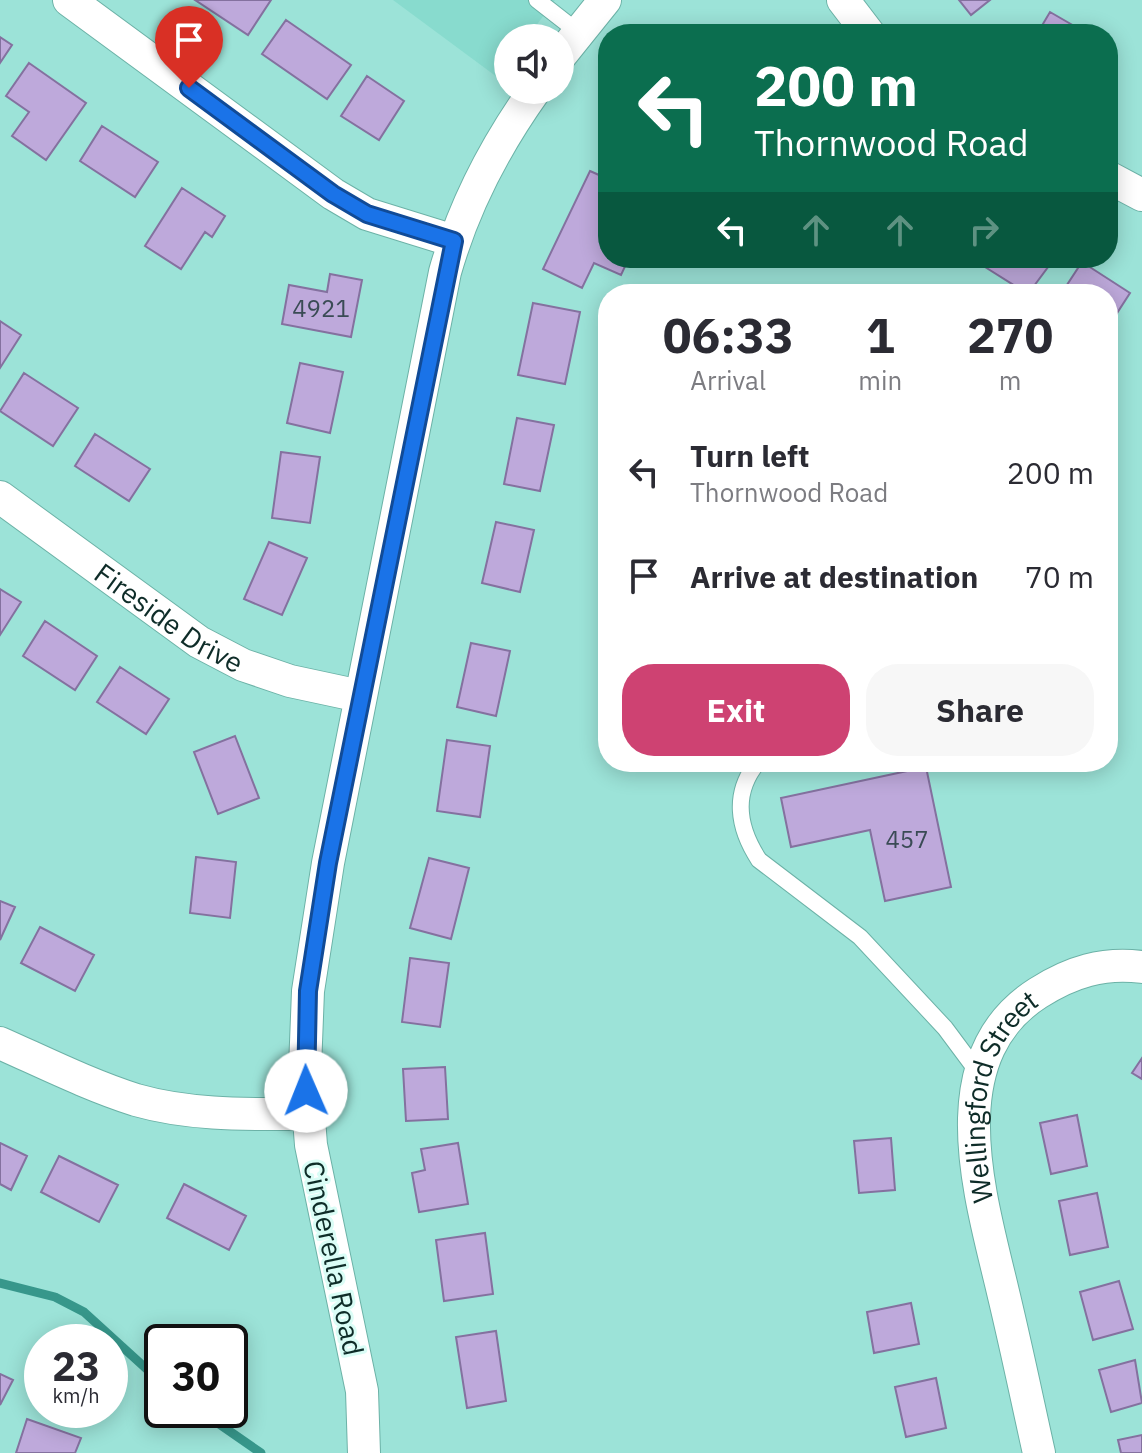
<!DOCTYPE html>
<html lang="en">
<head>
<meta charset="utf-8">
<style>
  :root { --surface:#fff; --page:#f7f7f7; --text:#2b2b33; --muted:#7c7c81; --accent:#ce4272 }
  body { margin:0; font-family:"IBM Plex Sans",sans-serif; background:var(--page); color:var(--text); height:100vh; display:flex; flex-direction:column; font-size:30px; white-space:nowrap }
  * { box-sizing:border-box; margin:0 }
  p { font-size:26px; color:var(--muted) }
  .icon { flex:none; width:44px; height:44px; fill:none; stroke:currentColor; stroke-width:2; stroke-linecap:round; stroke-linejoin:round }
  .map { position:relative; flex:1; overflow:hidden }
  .side { position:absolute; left:598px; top:284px; width:520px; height:488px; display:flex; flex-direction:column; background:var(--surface); border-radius:32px; box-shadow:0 4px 20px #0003 }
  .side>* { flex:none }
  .guide { position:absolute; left:598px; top:24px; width:520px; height:244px; border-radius:32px; box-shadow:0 4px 20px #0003; background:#0b6e4f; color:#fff; overflow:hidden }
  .controls { position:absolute; left:494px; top:24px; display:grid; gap:16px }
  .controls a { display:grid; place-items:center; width:80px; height:80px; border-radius:50%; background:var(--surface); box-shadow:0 4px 20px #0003; font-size:40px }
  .speed { position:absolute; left:24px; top:1324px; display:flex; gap:16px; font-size:40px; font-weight:700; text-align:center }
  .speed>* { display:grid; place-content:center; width:104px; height:104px; border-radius:50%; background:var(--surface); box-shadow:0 4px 20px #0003; line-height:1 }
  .speed small { font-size:20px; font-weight:400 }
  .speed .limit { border:4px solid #111; border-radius:12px; background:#fff; color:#111 }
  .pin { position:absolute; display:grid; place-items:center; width:68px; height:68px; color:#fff; margin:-82px -34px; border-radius:50% 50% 50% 0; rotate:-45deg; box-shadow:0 0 8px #0007 }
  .pin .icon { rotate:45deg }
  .me { position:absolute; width:88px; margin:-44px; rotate:359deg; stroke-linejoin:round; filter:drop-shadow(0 0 6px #0008) }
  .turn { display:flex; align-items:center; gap:28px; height:168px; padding:0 24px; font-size:36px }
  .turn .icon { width:104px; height:104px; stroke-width:2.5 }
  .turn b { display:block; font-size:56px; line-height:68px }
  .lanes { display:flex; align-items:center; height:76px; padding:0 24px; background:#0003; justify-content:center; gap:40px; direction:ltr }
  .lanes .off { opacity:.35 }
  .eta { display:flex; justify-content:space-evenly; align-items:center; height:136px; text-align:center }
  .eta b { font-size:48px; font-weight:800; line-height:56px }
  .button { display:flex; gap:16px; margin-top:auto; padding:16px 24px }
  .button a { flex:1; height:92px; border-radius:32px; background:var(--accent); color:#fff; font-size:32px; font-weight:800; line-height:92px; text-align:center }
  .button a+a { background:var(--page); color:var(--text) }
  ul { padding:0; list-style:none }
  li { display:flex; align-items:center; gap:24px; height:104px; padding:0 24px }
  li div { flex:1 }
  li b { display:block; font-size:30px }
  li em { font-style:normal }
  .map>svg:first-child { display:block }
  .built { fill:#88dbce }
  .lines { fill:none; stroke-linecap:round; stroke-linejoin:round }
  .stream { stroke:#37978b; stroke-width:9 }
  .building { fill:#bea9db; stroke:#84719f; stroke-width:2 }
  .lane-casing { stroke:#6cb2a7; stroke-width:18 }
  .street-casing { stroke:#6cb2a7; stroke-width:34 }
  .lane { stroke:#fff; stroke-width:16 }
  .street { stroke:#fff; stroke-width:32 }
  .route-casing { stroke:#114b97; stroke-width:20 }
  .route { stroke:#1a73e8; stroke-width:14 }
  .labels { text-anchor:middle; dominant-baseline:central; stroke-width:6; stroke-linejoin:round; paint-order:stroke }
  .number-label { font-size:24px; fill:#3a4b55 }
  .street-label { font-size:28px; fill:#0e2c28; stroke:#dafdf6 }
</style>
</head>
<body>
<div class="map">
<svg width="1142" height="1453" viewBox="0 0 1142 1453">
  <rect width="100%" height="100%" fill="#9ce3d8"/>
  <!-- built -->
  <path class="built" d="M393,0H555L527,38H508V63L497,77Z"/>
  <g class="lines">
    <!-- stream -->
    <path class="stream" d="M0,1283L55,1297L84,1312L162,1383
      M199,1410L261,1453"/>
  </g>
  <!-- building -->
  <path class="building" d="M195,0H271L248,35Z
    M959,0H990L971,15Z
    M1050,12L1088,34H1037Z
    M286,20L351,65L327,99L262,54Z
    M776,28L777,34H750Z
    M0,37L12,45L0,63Z
    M29,63L86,103L46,160L12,136L29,112L6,96Z
    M367,76L404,101L379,140L341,116Z
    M102,126L158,162L135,197L80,161Z
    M590,171L608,179V258H629L621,275L594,263L582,288L543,269Z
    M182,188L225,216L212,237L205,232L181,269L145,246Z
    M979,258H1042L1051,263L1028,294L977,262Z
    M1082,262L1130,293L1108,327V294H1061Z
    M330,274L362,280L351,337L282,324L289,285L327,292Z
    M533,303L580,312L565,384L518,375Z
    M0,321L21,335L0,368Z
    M300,363L343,372L330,433L287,423Z
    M24,373L78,408L53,446L0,411Z
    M517,418L554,425L540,491L504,484Z
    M95,434L150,469L129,501L75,466Z
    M281,452L320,457L310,523L272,518Z
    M496,522L534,530L520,592L482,583Z
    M269,542L307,558L282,615L244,599Z
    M0,589L21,602L0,635Z
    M45,621L97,656L75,690L23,656Z
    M471,643L510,651L496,716L457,707Z
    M120,667L169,699L146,734L97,702Z
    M235,736L259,798L218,814L194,752Z
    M447,740L490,746L480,817L437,811Z
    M926,767L951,887L885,901L870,830L791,847L781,798Z
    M196,857L236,862L230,918L190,913Z
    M429,858L469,868L451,939L410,928Z
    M0,901L15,907L0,940Z
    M40,927L94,955L75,991L21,963Z
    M410,958L449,963L440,1027L402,1022Z
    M1142,1058V1079L1132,1073Z
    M445,1067L448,1119L406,1121L403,1069Z
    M1077,1115L1087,1166L1051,1174L1040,1123Z
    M891,1138L895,1190L859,1193L854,1141Z
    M0,1143L27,1156L11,1190L0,1184Z
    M458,1143L468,1204L419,1212L412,1173L425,1170L421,1149Z
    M59,1156L118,1185L99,1222L41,1192Z
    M184,1184L246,1216L229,1250L167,1218Z
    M1097,1193L1108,1247L1070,1255L1059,1201Z
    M485,1233L493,1294L444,1301L436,1240Z
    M1119,1281L1133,1329L1093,1340L1080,1292Z
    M911,1303L919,1344L874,1353L867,1312Z
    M496,1331L506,1401L467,1408L456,1337Z
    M1135,1360L1142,1403L1111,1412L1099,1370Z
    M0,1374L13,1380L0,1405Z
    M936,1378L946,1428L906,1437L895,1387Z
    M27,1419L81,1438L75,1453H16Z
    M1142,1435V1453H1121L1118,1440Z"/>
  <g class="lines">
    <defs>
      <path id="lane" d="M537,0L578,32
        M758,762C732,793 738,828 759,860L860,937L945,1028L980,1075"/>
      <g id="street">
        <path d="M69,0L333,194L367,214L454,241"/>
        <path d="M843,0L869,34"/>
        <path d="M560,56L605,0"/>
        <path d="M1108,177L1142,195"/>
        <path id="s1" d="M0,497L199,642L243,665L290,681L360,696"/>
        <path d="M0,1043C45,1063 89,1085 136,1100C192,1116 251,1114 308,1114"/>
        <path d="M364,1453L362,1391L311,1145L305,1068L308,991L328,863L445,272C464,205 495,146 535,90"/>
        <path id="s2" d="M1039,1453C1027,1399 1016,1346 1003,1292C981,1198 936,1058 1038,993C1071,972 1103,962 1142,967"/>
      </g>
    </defs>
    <!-- lane casing -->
    <use href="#lane" class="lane-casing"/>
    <!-- street casing -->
    <use href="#street" class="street-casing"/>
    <!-- lane -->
    <use href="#lane" class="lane"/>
    <!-- street -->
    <use href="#street" class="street"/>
  </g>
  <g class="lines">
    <defs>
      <path id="route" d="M189,88L333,194L367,214L454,241L328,863L308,991L306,1091"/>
    </defs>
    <!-- route casing -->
    <use href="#route" class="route-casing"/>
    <!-- route -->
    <use href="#route" class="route"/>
  </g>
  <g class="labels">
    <!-- number labels -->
    <g class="number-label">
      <text x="321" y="308">4921</text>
      <text x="907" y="839">457</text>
    </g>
    <!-- street labels -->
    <g class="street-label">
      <text stroke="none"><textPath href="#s1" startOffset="208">Fireside Drive</textPath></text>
      <text stroke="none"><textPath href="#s2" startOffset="370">Wellingford Street</textPath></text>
      <text transform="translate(334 1258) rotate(78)">Cinderella Road</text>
    </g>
  </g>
</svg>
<div class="controls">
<a><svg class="icon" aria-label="sound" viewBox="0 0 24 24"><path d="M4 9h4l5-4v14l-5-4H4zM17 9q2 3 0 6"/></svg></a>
</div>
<div class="speed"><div>23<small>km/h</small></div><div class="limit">30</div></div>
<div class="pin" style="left:189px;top:88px;background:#d93025"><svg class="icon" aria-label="arrive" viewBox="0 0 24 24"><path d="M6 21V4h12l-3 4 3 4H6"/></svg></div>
<svg class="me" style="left:306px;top:1091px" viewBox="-20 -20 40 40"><circle r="19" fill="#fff"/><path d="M0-13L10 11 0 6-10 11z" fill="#1a73e8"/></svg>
<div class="guide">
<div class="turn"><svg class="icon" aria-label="left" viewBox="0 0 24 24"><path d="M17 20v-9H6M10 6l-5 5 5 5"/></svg><div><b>200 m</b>Thornwood Road</div></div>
<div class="lanes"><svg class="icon" aria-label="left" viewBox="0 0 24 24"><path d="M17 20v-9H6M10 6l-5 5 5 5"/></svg><svg class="icon off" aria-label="ahead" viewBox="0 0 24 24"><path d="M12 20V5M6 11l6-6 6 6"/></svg><svg class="icon off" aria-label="ahead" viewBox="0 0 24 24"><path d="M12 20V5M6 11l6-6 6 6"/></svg><svg class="icon off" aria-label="right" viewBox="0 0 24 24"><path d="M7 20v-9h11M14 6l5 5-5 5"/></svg></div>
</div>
<section class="side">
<div class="eta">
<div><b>06:33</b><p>Arrival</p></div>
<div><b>1</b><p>min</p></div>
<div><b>270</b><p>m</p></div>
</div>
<ul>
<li><svg class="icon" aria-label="left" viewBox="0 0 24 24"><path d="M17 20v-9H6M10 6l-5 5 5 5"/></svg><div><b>Turn left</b><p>Thornwood Road</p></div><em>200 m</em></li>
<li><svg class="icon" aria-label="arrive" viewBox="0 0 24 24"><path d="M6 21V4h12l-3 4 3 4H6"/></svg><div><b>Arrive at destination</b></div><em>70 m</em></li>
</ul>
<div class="button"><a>Exit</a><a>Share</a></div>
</section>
</div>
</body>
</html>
